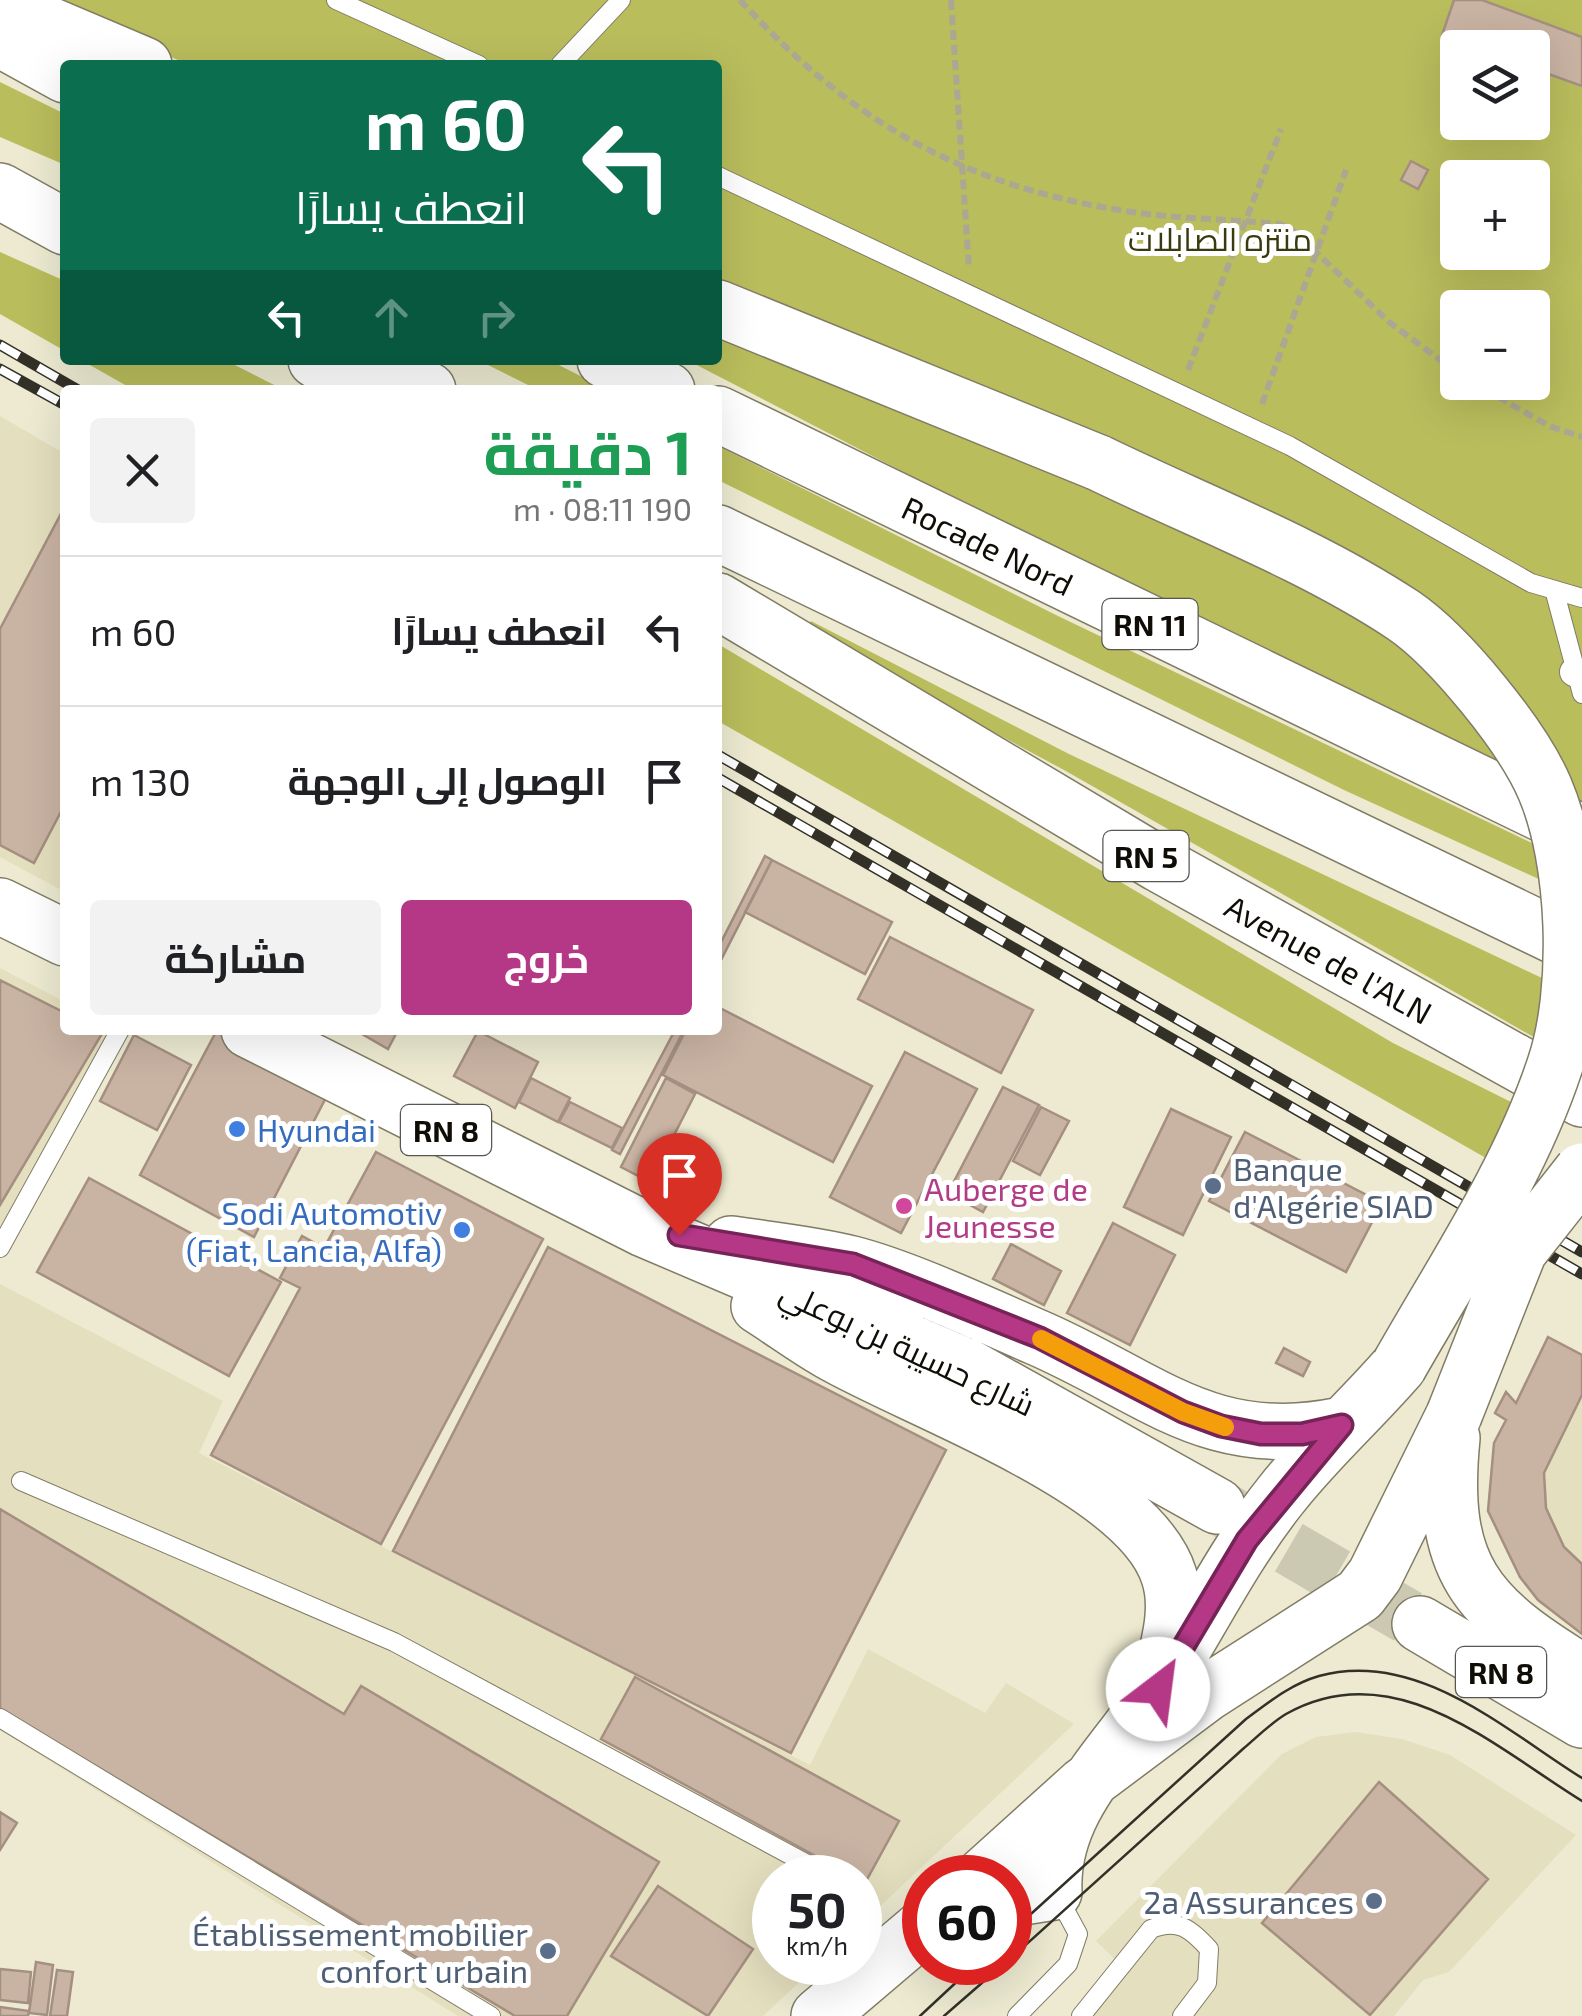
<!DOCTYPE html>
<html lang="ar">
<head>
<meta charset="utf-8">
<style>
  :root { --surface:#fff; --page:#f2f2f2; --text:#202124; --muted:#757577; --line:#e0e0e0; --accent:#b53887 }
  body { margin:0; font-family:"Exo 2",Cairo,sans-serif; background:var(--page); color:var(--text); direction:rtl; height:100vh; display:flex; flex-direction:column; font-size:38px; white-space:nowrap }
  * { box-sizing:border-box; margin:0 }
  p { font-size:32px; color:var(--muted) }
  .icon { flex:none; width:55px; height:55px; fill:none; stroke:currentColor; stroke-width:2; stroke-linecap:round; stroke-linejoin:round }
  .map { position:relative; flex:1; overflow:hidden; direction:ltr }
  .sheet { position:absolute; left:60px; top:385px; width:662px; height:650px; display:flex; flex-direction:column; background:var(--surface); border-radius:10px; box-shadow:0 10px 40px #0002; direction:rtl }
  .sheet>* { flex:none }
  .banner { position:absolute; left:60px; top:60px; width:662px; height:305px; border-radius:10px; box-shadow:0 10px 40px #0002; direction:rtl; background:#0b6e4f; color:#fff; overflow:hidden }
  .tools { position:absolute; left:1440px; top:30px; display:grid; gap:20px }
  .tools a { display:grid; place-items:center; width:110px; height:110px; border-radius:10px; background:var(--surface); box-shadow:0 10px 40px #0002; font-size:50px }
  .speed { position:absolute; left:752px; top:1855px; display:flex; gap:20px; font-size:50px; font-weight:700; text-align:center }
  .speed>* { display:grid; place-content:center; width:130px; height:130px; border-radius:50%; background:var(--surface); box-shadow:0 10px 40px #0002; line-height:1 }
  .speed small { font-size:25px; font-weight:400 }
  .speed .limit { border:15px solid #d22; background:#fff; color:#111 }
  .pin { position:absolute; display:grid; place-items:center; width:85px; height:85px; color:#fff; margin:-102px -42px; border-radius:50% 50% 50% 0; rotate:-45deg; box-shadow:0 0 10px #0007 }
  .pin .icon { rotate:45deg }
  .me { position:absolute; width:110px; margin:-55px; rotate:30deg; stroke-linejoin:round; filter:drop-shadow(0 0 8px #0008) }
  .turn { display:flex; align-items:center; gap:35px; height:210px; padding:0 30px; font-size:45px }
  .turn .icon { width:130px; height:130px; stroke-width:2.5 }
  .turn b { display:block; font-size:70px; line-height:85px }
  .lanes { display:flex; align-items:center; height:95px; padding:0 30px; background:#0003; justify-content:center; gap:50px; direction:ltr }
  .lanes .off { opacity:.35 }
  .round { display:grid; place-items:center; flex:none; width:105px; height:105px; border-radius:10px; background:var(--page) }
  .overview { display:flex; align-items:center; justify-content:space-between; height:170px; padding:0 30px }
  h1 { font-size:60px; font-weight:700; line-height:75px; color:#1e9e55 }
  .cta { display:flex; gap:20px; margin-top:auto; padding:20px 30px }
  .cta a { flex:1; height:115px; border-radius:10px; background:var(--accent); color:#fff; font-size:40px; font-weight:700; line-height:115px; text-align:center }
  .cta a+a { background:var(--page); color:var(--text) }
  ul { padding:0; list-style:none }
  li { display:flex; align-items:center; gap:30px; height:150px; padding:0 30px; border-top:2px solid var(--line) }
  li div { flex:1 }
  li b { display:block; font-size:38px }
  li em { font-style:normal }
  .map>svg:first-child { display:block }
  .built { fill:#e4dfbe }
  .green { fill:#babd5c; fill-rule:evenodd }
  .building { fill:#c9b3a3; stroke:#a48f80; stroke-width:2.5 }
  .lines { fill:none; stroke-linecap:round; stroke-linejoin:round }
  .primary-tunnel { stroke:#ccc9b3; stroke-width:55; stroke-dasharray:55 28; stroke-linecap:butt }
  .service-casing { stroke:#807c65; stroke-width:20 }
  .pedestrian-casing { stroke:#807c65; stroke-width:30 }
  .primary-casing { stroke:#807c65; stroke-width:58 }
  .trunk-casing { stroke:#807c65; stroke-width:58 }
  .motorway-casing { stroke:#807c65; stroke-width:58 }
  .path { stroke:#aaa793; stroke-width:6; stroke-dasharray:10 5; stroke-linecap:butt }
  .service { stroke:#fff; stroke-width:18 }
  .pedestrian { stroke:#fff; stroke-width:28 }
  .primary { stroke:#fff; stroke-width:55 }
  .trunk { stroke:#fff; stroke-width:55 }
  .motorway { stroke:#fff; stroke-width:55 }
  .tram { stroke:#333127; stroke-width:2.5 }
  .rail-casing { stroke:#333127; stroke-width:11 }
  .rail { stroke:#fff; stroke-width:8; stroke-dasharray:22; stroke-linecap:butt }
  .primary-bridge-casing { stroke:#807c65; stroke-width:58; stroke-linecap:butt }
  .primary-bridge { stroke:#fff; stroke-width:55 }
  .route-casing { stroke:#762458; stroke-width:25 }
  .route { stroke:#b53887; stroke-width:18 }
  .slow { stroke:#f59e0b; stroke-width:18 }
  .shop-dot { fill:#3f7fe0; stroke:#fff; stroke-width:4 }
  .service-dot { fill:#5c6f8a; stroke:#fff; stroke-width:4 }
  .hotel-dot { fill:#d1479c; stroke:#fff; stroke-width:4 }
  .labels { text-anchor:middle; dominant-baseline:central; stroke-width:10; stroke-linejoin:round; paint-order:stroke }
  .shield { fill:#fff; stroke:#575651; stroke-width:2.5 }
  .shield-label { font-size:30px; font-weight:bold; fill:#0f0d06 }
  .park-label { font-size:32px; fill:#393a0e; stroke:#fff }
  .street-label { font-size:32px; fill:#0f0d06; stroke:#fff }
  .shop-label { font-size:32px; fill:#366cbe; stroke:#fff; text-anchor:start }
  .service-label { font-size:32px; fill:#4e5e75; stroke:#fff; text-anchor:end }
  .hotel-label { font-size:32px; fill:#b23c85; stroke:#fff; text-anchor:start }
</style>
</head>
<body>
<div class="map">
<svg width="1582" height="2016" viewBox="0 0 1582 2016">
  <rect width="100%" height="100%" fill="#edead1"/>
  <!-- built -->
  <path class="built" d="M0,416L65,454V892L0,857Z
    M0,968L65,1002V1030H114L0,1237Z
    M0,1284L223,1401L199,1453L810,1765L868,1649L985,1713L1006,1683L1074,1724L860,1925V1878H775V1962L820,1963L763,2016H458L0,1730Z
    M1548,1337L1582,1355V1634L1538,1600L1520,1577L1488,1511L1494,1443L1506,1420L1495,1413L1506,1392L1516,1402Z
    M1356,1732L1402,1739L1450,1755L1576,1835L1449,1972L1423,1980L1394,2016H1073L1124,1968L1096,1941L1282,1754L1316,1737Z"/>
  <!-- green -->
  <path class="green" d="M43,0H1582V803L915,478L687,360H718V65H189ZM1458,48H1532V122H1458ZM1458,178H1532V252H1458ZM1458,308H1532V382H1458Z
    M0,82L65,114V165L0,137Z
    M0,252L65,281V351L0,314Z
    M81,360H225L284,390H134Z
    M478,360H549L608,390H538Z
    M718,446L1058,616L1534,844L1543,881L1344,790L718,480Z
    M811,621L1069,754L1561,987L1553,1048L1064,770L806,631Z
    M718,644L1393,1043L1525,1109L1500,1166L718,721Z"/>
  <!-- building -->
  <path class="building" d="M1454,0H1482L1582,37V86L1532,68V48H1475L1442,35Z
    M1411,161L1428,170L1418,189L1401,180Z
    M65,506V804L34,863L0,845V629Z
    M765,856L772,860L718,966V948Z
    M772,860L892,922L865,974L745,912Z
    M890,937L1033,1010L1001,1073L858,999Z
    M0,980L65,1013V1030L103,1032L0,1205Z
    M718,1007L872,1086L833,1162L663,1075L686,1030H718Z
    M217,1030H233L334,1082L254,1237L140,1175Z
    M355,1030H398L388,1049Z
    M675,1030H684L620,1154L612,1150Z
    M478,1031L538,1062L515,1108L454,1076Z
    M134,1035L191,1065L157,1130L100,1101Z
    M905,1052L977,1089L901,1233L830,1197Z
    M531,1078L570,1098L558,1122L519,1102Z
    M666,1078L695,1094L650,1182L621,1167Z
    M1003,1087L1039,1105L983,1212L948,1193Z
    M570,1102L622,1128L612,1148L559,1122Z
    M1041,1107L1069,1121L1040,1175L1013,1161Z
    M1171,1109L1231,1137L1183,1235L1124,1207Z
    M1245,1132L1382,1203L1346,1272L1209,1201Z
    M376,1152L543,1239L381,1544L211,1455L300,1288L280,1278L302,1236L324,1248Z
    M89,1178L281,1282L229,1376L37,1272Z
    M1113,1223L1175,1255L1130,1345L1067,1313Z
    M1011,1244L1061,1271L1044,1305L993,1279Z
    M548,1247L946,1450L791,1753L393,1551Z
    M1548,1337L1582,1355V1395L1544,1473L1546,1508L1564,1547L1582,1564V1634L1538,1600L1520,1577L1488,1511L1494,1443L1506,1420L1495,1413L1506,1392L1516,1403Z
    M1284,1348L1310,1362L1303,1376L1276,1363Z
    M0,1509L344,1714L361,1686L659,1862L567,2016H515L0,1709Z
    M635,1677L899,1821L865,1883L601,1739Z
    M1379,1782L1488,1879L1370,2015L1262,1923Z
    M0,1812L17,1823L0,1850Z
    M658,1886L753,1949L708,2016L611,1956Z
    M36,1962L53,1965L47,2015L29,2013Z
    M0,1969L31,1972L28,2003L0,2000Z
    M57,1970L73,1972L67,2016H50Z
    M0,2007L29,2011L28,2016H0Z"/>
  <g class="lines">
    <!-- primary-tunnel -->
    <path class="primary-tunnel" d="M1217,1506L1420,1624"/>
    <defs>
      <path id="service" d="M336,0L479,65
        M560,65L621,0
        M718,176L1290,446L1531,583L1582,598
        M1555,593L1582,694
        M0,1248L120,1030
        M21,1481L394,1642L833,1878
        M0,1718L491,2016
        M860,1912L888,1953
        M1017,2016L1068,1964L1078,1934L1058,1897
        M1081,2016L1151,1929C1178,1918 1191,1929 1209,1949L1207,1983L1182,2016"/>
      <path id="pedestrian" d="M1574,672L1582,676"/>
      <path id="primary" d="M0,4L144,65
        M718,308L1099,463
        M0,906L65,938
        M249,1030L644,1229L968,1367L1217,1506
        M731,1244C771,1250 813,1254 852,1264C906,1278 983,1314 1036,1337C1150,1386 1209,1453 1342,1425
        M759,1306C783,1321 805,1338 830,1352C917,1402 1139,1479 1169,1576C1181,1612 1166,1653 1158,1689
        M1452,1438C1439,1568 1475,1607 1582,1672
        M1420,1624L1582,1720
        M981,1878L1084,1785L1207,1693L1360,1595L1375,1575L1454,1415
        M1010,1899L1054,1892C1050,1808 1117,1753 1159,1688C1200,1624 1233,1555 1281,1495C1317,1449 1361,1410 1399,1366
        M819,2016L925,1926"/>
      <g id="trunk">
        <path d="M316,360L373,390"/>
        <path id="s1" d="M718,601L1159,864L1582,1099"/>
      </g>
      <g id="motorway">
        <path d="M0,39L65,75"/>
        <path d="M0,191L65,227"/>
        <path d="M367,360L428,390"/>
        <path d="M605,360L667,390"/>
        <path id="s2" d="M718,414L1582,833"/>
        <path d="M718,533L1582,949"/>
      </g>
    </defs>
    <!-- service casing -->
    <use href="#service" class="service-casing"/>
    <!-- pedestrian casing -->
    <use href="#pedestrian" class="pedestrian-casing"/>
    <!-- primary casing -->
    <use href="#primary" class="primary-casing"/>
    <!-- trunk casing -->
    <use href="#trunk" class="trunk-casing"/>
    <!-- motorway casing -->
    <use href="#motorway" class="motorway-casing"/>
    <!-- path -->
    <path class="path" d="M740,0C848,119 959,184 1119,210C1172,219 1227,219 1280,224L1295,232L1389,322L1458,373
      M951,0L969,268
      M1188,370L1281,129
      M1472,382L1549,426L1582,437
      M1262,404L1346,170"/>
    <!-- service -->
    <use href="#service" class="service"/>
    <!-- pedestrian -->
    <use href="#pedestrian" class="pedestrian"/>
    <!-- primary -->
    <use href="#primary" class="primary"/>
    <!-- trunk -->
    <use href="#trunk" class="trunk"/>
    <!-- motorway -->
    <use href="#motorway" class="motorway"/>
    <!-- tram -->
    <path class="tram" d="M1010,1933L1246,1719C1269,1702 1291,1684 1319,1676C1417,1649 1505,1730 1582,1778
      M1010,1959L1244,1748C1257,1737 1271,1723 1286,1714C1394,1653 1493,1746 1582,1801
      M920,2016L978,1962
      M944,2016L1006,1962"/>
    <defs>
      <path id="rail" d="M0,345L78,390
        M0,369L65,405
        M718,755L1582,1252
        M718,778L1582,1274"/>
    </defs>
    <!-- rail casing -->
    <use href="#rail" class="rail-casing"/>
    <!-- rail -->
    <use href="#rail" class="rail"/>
    <defs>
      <path id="primary-bridge" d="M1099,463C1200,512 1309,553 1403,615C1450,647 1523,737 1545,789C1576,862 1580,990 1555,1065C1520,1171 1454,1269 1399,1366
        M1454,1415L1519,1251L1582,1171"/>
    </defs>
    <!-- primary-bridge casing -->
    <use href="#primary-bridge" class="primary-bridge-casing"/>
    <!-- primary-bridge -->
    <use href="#primary-bridge" class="primary-bridge"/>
  </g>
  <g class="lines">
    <defs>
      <path id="route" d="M679,1235L853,1264L1040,1338L1183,1412L1221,1426L1261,1434H1302L1342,1425L1247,1540L1158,1689"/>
    </defs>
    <!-- route casing -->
    <use href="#route" class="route-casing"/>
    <!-- route -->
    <use href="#route" class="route"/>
    <!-- slow -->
    <path class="slow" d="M1041,1339L1183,1412L1225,1427"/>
  </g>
  <!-- markers -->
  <g class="shop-dot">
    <circle cx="237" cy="1129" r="10"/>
    <circle cx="462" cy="1230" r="10"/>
  </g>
  <g class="service-dot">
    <circle cx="1213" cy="1186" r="10"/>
    <circle cx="1374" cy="1901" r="10"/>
    <circle cx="548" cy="1951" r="10"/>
  </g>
  <circle class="hotel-dot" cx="904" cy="1206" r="10"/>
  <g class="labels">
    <!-- shield labels -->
    <g class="shield">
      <rect x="1102.5" y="599" width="95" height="50" rx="8"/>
      <rect x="1103.5" y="831" width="85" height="50" rx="8"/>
      <rect x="401" y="1105" width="90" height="50" rx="8"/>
      <rect x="1456" y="1647" width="90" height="50" rx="8"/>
    </g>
    <g class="shield-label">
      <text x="1150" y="624">RN 11</text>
      <text x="1146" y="856">RN 5</text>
      <text x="446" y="1130">RN 8</text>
      <text x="1501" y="1672">RN 8</text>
    </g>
    <!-- park labels -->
    <g class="park-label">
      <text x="1220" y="238">منتزه الصابلات</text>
    </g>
    <!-- street labels -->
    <g class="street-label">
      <text stroke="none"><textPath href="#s2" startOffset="300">Rocade Nord</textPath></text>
      <text stroke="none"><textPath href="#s1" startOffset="708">Avenue de l'ALN</textPath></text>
      <text transform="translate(908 1347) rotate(25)">شارع حسيبة بن بوعلي</text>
    </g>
    <!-- shop labels -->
    <g class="shop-label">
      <text x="257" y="1129">Hyundai</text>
      <text x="442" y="1212" text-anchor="end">Sodi Automotiv<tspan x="442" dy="37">(Fiat, Lancia, Alfa)</tspan></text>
    </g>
    <!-- service labels -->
    <g class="service-label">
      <text x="1233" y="1168" text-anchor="start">Banque<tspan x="1233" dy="37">d'Algérie SIAD</tspan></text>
      <text x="1354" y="1901">2a Assurances</text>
      <text x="528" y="1933">Établissement mobilier<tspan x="528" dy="37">confort urbain</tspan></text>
    </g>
    <!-- hotel labels -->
    <g class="hotel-label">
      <text x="924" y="1188">Auberge de<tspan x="924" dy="37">Jeunesse</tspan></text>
    </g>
  </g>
</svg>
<div class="tools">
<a><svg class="icon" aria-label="layers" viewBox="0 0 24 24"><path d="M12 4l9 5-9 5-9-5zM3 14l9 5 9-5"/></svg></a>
<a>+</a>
<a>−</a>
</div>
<div class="speed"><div>50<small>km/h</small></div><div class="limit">60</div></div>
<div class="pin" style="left:679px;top:1235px;background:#d93025"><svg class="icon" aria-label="arrive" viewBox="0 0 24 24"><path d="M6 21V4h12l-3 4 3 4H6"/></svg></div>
<svg class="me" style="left:1158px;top:1689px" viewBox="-20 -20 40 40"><circle r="19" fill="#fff"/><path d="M0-13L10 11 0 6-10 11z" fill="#b53887"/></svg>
<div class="banner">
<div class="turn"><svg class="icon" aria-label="left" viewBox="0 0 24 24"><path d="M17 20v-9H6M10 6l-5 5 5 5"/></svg><div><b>60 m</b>انعطف يسارًا</div></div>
<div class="lanes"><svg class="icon" aria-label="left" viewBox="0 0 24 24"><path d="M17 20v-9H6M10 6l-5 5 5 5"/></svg><svg class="icon off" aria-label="ahead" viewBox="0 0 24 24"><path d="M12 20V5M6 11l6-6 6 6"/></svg><svg class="icon off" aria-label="right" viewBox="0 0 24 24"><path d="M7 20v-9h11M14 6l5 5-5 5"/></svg></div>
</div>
<section class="sheet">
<div class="overview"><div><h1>1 دقيقة</h1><p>190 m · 08:11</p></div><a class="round"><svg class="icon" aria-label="close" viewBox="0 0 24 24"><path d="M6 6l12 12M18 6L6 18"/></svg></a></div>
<ul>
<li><svg class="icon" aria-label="left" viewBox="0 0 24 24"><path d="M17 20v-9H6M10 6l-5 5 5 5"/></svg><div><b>انعطف يسارًا</b></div><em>60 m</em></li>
<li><svg class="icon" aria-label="arrive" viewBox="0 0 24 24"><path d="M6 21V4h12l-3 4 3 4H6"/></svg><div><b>الوصول إلى الوجهة</b></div><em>130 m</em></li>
</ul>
<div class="cta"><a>خروج</a><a>مشاركة</a></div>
</section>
</div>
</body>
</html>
